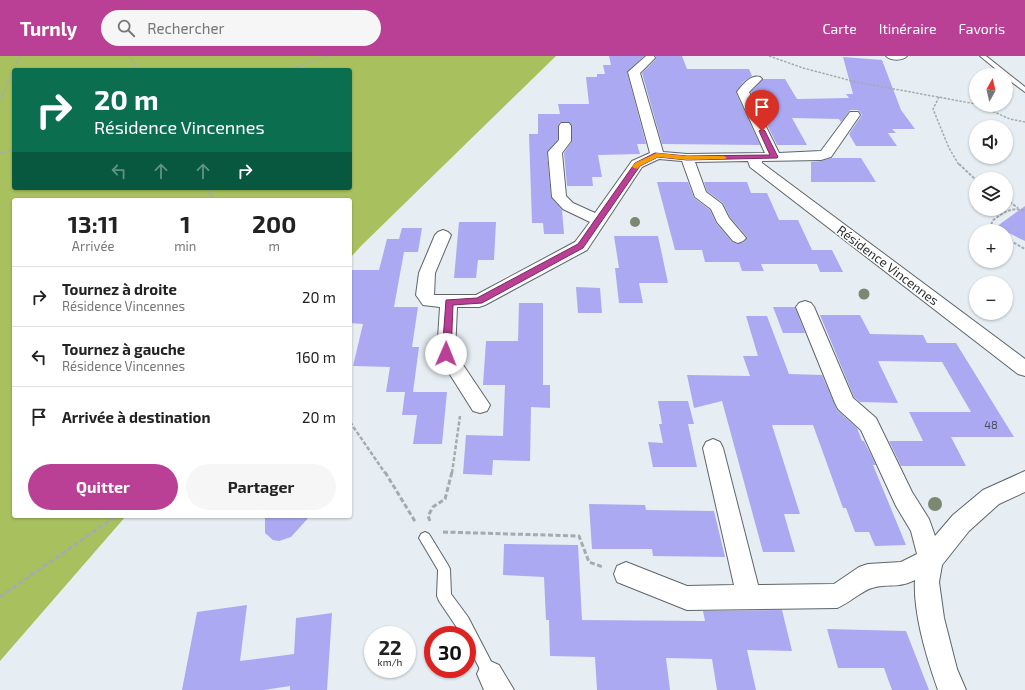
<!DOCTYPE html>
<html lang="fr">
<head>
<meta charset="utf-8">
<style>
  :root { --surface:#fff; --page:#f6f6f6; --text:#222; --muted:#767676; --line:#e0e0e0; --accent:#b94094 }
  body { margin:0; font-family:"Exo 2",sans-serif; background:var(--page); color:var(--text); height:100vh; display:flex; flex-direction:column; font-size:15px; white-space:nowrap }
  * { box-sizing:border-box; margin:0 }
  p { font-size:13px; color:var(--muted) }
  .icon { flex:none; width:22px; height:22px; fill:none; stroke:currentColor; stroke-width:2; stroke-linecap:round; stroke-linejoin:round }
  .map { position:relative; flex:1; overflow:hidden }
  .drawer { position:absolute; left:12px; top:142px; width:340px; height:320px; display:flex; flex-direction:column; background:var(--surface); border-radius:4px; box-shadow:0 1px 3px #0004 }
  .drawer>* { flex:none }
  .top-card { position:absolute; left:12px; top:12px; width:340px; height:122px; border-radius:4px; box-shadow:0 1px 3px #0004; background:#0b6e4f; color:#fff; overflow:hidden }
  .needle { width:26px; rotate:8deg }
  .tools { position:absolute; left:969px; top:12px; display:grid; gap:8px }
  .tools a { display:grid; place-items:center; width:44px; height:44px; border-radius:50%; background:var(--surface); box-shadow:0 1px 3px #0004; font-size:20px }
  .speed { position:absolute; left:364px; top:570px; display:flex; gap:8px; font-size:20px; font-weight:700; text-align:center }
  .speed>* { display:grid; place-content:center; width:52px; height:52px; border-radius:50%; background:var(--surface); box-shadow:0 1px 3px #0004; line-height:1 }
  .speed small { font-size:10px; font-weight:400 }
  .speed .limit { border:6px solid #d22; background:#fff; color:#111 }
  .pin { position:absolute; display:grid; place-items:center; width:34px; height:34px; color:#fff; margin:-41px -17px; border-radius:50% 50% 50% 0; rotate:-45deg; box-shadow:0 0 4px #0007 }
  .pin .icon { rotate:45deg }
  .me { position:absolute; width:44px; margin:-22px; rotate:1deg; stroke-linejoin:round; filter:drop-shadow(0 0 3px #0008) }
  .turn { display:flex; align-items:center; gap:14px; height:84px; padding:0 16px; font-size:18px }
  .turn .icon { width:52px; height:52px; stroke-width:2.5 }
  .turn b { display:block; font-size:28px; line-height:34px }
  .lanes { display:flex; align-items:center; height:38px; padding:0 16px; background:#0003; justify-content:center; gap:20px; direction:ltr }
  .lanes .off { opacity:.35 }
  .eta { display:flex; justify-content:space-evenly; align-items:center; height:68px; text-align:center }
  .eta b { font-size:24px; font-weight:700; line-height:28px }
  .action { display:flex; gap:8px; margin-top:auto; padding:8px 16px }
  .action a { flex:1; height:46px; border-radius:24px; background:var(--accent); color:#fff; font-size:16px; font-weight:700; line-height:46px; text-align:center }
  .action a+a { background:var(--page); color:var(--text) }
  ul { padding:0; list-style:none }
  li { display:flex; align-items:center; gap:12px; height:60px; padding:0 16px; border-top:1px solid var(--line) }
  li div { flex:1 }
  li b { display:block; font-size:15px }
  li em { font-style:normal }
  header { display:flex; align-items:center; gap:24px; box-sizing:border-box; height:56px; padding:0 20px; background:var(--accent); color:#fff }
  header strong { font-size:19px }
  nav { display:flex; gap:22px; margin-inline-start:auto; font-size:14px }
  .search { width:280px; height:36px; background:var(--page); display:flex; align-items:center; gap:10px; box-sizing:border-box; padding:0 14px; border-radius:22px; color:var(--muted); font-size:15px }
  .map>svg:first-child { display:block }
  .forest { fill:#a8c15e; fill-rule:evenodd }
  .building { fill:#aba9f2 }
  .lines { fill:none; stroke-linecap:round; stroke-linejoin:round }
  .lane-casing { stroke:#5f656a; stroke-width:2 }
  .street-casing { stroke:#5f656a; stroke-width:2 }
  .path-far3 { stroke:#a5abaf; stroke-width:1.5; stroke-dasharray:2.5 1.5; stroke-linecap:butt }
  .path-far2 { stroke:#a5abaf; stroke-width:2; stroke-dasharray:3 1.5; stroke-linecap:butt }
  .path-far1 { stroke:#a5abaf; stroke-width:2.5; stroke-dasharray:4 2; stroke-linecap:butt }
  .path { stroke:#a5abaf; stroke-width:3; stroke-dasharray:5 2.5; stroke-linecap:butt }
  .lane { fill:#fff; fill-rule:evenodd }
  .street { fill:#fff; fill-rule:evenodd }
  .tree { fill:#7e8771 }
  .route { fill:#b94094; stroke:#782a60 }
  .slow { fill:#f59e0b }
  .labels { text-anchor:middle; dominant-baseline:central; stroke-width:3; stroke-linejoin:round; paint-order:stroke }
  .number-label { font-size:11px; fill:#4b4c60 }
  .street-label { font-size:13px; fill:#2b2d30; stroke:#fff }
</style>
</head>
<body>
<header>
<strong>Turnly</strong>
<div class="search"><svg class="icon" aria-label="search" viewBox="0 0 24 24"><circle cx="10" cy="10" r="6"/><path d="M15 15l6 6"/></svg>Rechercher</div>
<nav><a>Carte</a><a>Itinéraire</a><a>Favoris</a></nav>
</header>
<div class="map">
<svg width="1025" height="634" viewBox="0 0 1025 634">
  <rect width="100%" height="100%" fill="#e6eef3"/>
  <!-- forest -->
  <path class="forest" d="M0,0H556L362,189L350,202V144H14V460H126L0,605ZM14,14H350V132H14Z"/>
  <!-- building -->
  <path class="building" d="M609,0H644L627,16L646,88H637L640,98L598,99L602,121H592L593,130H567L564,97L572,85V70L569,66H560L558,70V83L547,96L551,141L562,154L564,178H544L543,167H532L529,78H538V58H560L558,48H589L586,21H597V18H605L603,9H611Z
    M656,0H682L687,13H749L752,20L743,26L736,37L760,89L662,88L642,17L656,3Z
    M843,1L882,4L901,54L915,73H892L896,77H888L897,90H856L849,78L862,59L858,54H850L841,66L839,63L792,62L807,89H777L751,36L763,23H785L797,43L849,42L846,38H853Z
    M832,102H861L876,126H811V106L821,105Z
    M657,126H688L694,142L710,154L716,167L732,186L737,188L744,186L747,181L730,161L723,147L707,135L704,126H747L751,137H767L779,164H798L812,194H832L843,216H820L817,208H761L764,215H742L739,206H705L702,194H675Z
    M1025,150V185L996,171Z
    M459,166H496L494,204H478L476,222H454Z
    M402,172H422L418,196H404L394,251H418L412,291H419L413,336H386L390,311L353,310L363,268L350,267V214H379L387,183H399Z
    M614,180H658L668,227H639L643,247H619L615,212H619Z
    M576,231L600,232L602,257H578Z
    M519,247H543V329H550V352L531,351L530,405L493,404L492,419L463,418L466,379L503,380L505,329H483L486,285H518Z
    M773,251H795L805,277H783Z
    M820,259H860L870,278L923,279L927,287H956L1014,381H951L966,410H901L889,385H923L909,356H971L942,306L878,305L898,347L860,346L854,341Z
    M746,260H767L789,318L822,319L837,354L857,372L862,385H864L876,409H873L906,489L875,490L869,476H855L846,452H843L813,369H772L800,458H784L795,496H763L722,345L694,352L687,319L750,320L743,300H758Z
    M405,336H447L442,388H413L417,359H402Z
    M658,345H688L694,368H688L697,411H653L648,386L663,387L659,368H662Z
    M589,448L645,449L646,454L714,455L725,501L653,500L652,493H592Z
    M265,460H310L291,481L279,485L273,484L265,477Z
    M504,488L578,489L582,564L705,565L703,555L782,554L792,595L747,594L756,634H717L712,603L666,602L670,634H597L595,601L550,600L549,564H546L544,521L503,519Z
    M247,549L240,605L294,598L296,562L332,557L327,634H290V630L264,634H182L197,556Z
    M827,573L906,575L929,634H892L884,612H838Z"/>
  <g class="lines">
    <defs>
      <path id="lane" d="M980,0H986L1025,31V36L1006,22V19H1003Z
        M425,476L429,478L448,509L450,513L451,538L468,561L495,613L497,618L495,623L490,625L485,623L467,588V579H462L439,545L437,540L438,514L419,482L421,478Z"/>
      <path id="street" d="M646,0H654L655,2L640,17L663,96L687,98L765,97L737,36C742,29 751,18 760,21L762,23L749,36L779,97L821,95L850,56H858L860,59L831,101L821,104L762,105V107L1025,303V320L1018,318L750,111L748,105L695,106L706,136L722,148L729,162L746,182L743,185L738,187L733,185L717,166L711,153L695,141L682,105L659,103L642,111L587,194L485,249L479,251H457L455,297L490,349L487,355L480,357L473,355L437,298L440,251L423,249L416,239L419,217L435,179L438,176L443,174L448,176L451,179L435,217L434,239H476L575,186L590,166L563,153L552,141L548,96L559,84V70L561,67H569L571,70V85L562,97L566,140L573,147L595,157L632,105L650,97L628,16Z
        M886,0H907C903,5 890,5 886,0Z
        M805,245L811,247L814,251L853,342L876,362L912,436L929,463L935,480L953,459L983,434L1025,415V436L999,448L969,475L942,509L939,526L944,562L957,613L966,634H938C927,603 913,557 915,524C897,533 888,527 872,532C863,534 848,548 837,552L687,554L617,526L614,518L617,510L626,506L687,530L734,529L703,392L706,386L713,383L720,386L723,392L758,529L834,528L859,511L868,508L901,506L917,498L911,475L896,450L861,374L838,353L835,347L796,251L799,247Z
        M490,605L499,609L514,634H484L477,618L481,609Z"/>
    </defs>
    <!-- lane casing -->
    <use href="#lane" class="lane-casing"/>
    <!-- street casing -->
    <use href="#street" class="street-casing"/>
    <!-- path-far3 -->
    <path class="path-far3" d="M129,0L138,14
      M769,0L803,12L856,26L976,48
      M287,14L329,0
      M939,41L933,53L949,92L959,109
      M0,44L20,0
      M978,49L1010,63L1025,66
      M0,97L14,94"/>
    <!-- path-far2 -->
    <path class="path-far2" d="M959,108L976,124
      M207,132L214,144
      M1006,143L1018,152
      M995,175L991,173L992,165C1003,157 1011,150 1025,155
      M1006,182L1025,193"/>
    <!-- path-far1 -->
    <path class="path-far1" d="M350,366L385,417
      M452,417L460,360"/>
    <!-- path -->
    <path class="path" d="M385,416L416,467
      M430,465L428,460L433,451L445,443L452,416
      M443,476L579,480L589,506L603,511
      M0,541L116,460"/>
    <!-- lane -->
    <use href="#lane" class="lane"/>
    <!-- street -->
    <use href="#street" class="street"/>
  </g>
  <!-- trees -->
  <g class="tree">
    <circle cx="635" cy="166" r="5"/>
    <circle cx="864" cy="238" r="5.5"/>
    <circle cx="935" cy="448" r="7"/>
  </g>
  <!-- route -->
  <path class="route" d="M762,73L765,75L778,101L777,102L687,104L658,101L640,110L583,192L482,247L453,249L451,298L449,300H443L442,298L446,244L477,242L578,188L635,107L655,97L687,100L770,99L759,75Z"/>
  <!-- slow -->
  <path class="slow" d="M657,97L687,100H724L727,102L724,103L687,104L658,101L640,110L637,113L632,111L635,107Z"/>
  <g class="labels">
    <!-- number labels -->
    <g class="number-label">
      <text x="991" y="368">48</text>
    </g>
    <!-- street labels -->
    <g class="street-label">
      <text transform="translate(888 209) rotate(37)">Résidence Vincennes</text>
    </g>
  </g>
</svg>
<div class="tools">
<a><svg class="needle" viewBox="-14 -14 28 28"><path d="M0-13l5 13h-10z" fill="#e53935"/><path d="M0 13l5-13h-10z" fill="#767676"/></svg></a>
<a><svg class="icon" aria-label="sound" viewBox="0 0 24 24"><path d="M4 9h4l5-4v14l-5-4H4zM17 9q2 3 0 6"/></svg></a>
<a><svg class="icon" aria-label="layers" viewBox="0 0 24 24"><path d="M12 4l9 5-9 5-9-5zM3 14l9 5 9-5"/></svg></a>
<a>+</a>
<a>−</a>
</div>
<div class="speed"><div>22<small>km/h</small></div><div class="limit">30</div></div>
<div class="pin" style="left:762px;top:75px;background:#d93025"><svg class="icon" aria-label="arrive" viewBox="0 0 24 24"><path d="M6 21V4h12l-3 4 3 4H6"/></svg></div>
<svg class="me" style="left:446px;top:298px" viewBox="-20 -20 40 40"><circle r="19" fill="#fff"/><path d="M0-13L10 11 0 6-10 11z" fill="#b94094"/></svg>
<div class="top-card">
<div class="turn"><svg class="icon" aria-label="right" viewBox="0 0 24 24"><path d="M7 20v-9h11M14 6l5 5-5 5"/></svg><div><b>20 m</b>Résidence Vincennes</div></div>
<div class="lanes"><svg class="icon off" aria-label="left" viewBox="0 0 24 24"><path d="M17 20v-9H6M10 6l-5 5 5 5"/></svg><svg class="icon off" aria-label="ahead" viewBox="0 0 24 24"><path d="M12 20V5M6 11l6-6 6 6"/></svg><svg class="icon off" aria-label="ahead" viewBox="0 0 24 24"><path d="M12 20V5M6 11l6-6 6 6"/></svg><svg class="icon" aria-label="right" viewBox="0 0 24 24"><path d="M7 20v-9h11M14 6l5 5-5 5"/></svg></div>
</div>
<section class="drawer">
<div class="eta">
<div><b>13:11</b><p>Arrivée</p></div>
<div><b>1</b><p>min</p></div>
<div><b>200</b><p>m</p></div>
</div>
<ul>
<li><svg class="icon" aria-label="right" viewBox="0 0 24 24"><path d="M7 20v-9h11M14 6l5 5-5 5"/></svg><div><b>Tournez à droite</b><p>Résidence Vincennes</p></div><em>20 m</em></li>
<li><svg class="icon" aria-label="left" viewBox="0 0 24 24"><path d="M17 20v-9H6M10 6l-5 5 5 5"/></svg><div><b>Tournez à gauche</b><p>Résidence Vincennes</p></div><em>160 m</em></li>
<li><svg class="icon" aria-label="arrive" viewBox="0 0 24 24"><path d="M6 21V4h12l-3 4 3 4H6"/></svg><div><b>Arrivée à destination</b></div><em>20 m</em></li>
</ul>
<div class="action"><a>Quitter</a><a>Partager</a></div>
</section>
</div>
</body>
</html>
